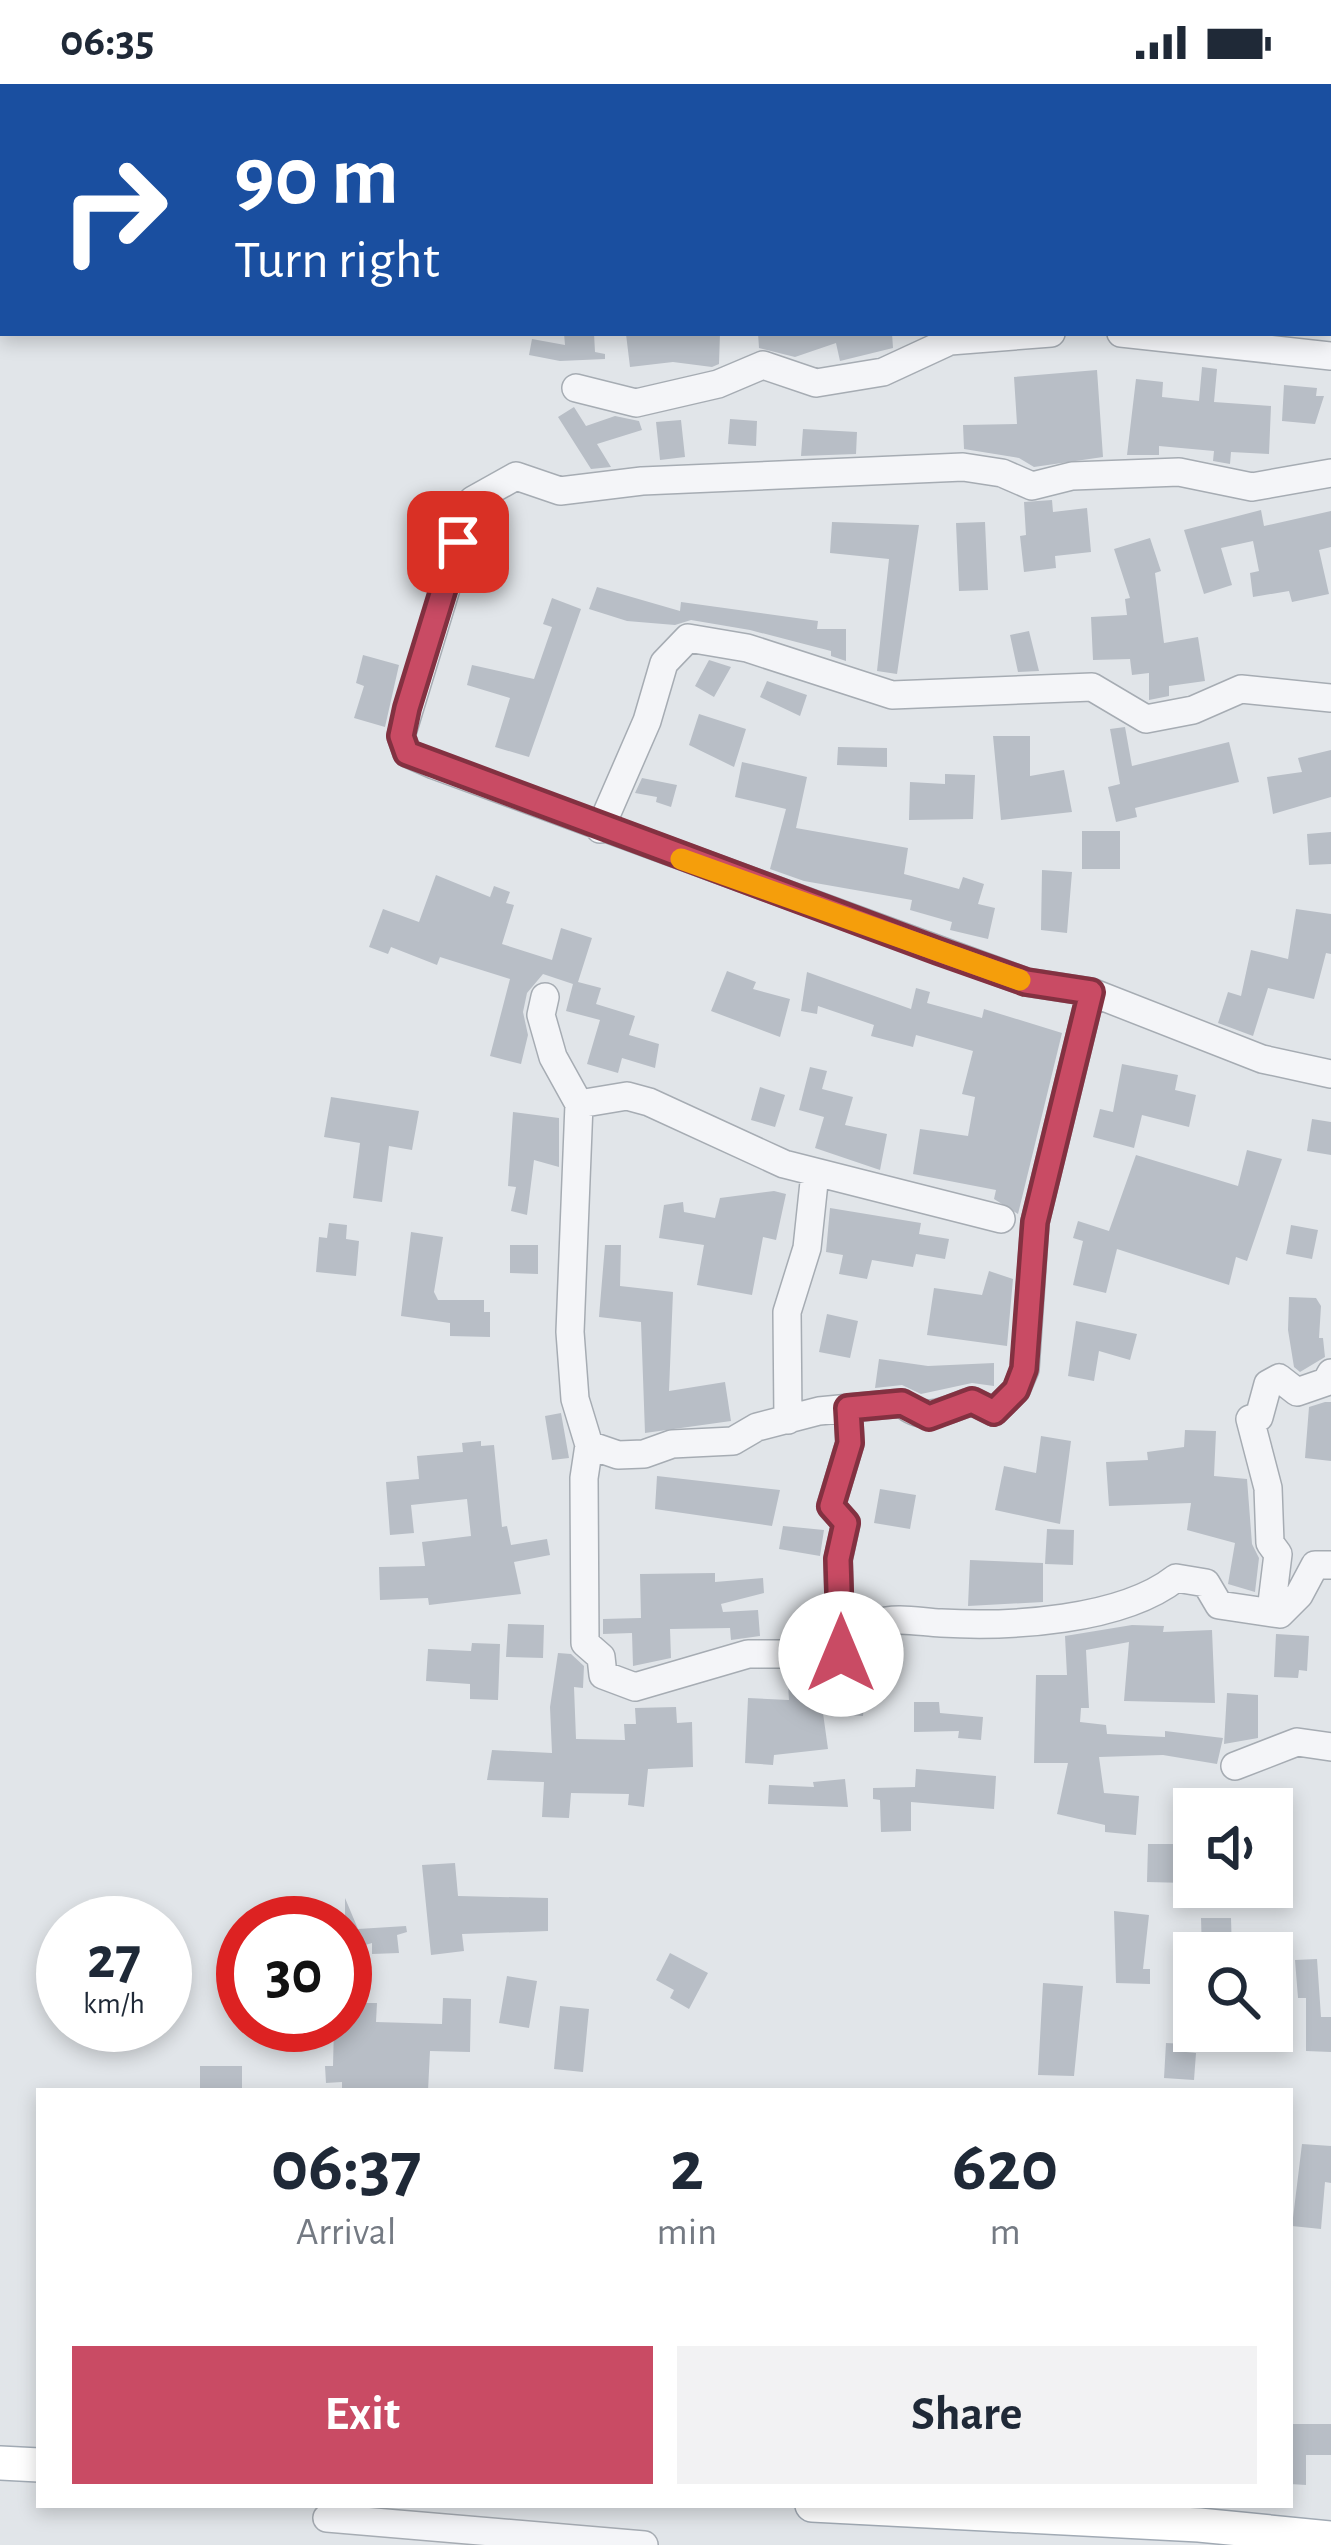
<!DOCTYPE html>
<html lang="en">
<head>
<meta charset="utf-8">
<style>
  :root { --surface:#fff; --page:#f2f2f3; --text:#1f2937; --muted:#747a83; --accent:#c94b64 }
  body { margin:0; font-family:"Alegreya Sans",sans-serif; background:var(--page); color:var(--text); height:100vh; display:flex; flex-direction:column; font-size:45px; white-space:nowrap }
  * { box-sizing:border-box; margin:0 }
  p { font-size:39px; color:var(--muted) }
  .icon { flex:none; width:66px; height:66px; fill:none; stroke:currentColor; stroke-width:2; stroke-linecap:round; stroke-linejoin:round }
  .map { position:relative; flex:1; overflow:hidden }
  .sheet { position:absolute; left:36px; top:2004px; width:1257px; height:420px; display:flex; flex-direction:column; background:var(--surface); border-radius:0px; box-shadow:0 6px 18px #0003 }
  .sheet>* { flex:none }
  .top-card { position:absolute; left:0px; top:0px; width:1332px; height:252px; box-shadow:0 6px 18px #0003; background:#1a4fa0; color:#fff; overflow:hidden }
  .tools { position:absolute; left:1173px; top:1704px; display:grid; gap:24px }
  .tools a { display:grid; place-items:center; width:120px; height:120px; border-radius:0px; background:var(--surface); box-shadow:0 6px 18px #0003; font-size:60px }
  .speed { position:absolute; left:36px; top:1812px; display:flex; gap:24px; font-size:60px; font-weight:700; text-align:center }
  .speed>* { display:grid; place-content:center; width:156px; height:156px; border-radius:50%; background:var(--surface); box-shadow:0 6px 18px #0003; line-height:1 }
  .speed small { font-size:30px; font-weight:400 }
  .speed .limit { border:18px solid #d22; background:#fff; color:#111 }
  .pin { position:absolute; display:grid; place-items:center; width:102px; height:102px; color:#fff; margin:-51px; border-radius:24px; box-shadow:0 6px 18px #0006 }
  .me { position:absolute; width:132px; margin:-66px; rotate:0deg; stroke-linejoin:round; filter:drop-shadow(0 0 9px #0008) }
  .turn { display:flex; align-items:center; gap:42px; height:252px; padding:0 36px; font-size:54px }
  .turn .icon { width:156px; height:156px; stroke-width:2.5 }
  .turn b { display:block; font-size:84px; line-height:102px }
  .eta { display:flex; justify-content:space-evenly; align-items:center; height:204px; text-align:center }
  .eta b { font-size:72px; font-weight:600; line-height:84px }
  .cta { display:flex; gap:24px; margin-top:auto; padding:24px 36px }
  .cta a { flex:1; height:138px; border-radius:0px; background:var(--accent); color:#fff; font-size:48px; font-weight:600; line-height:138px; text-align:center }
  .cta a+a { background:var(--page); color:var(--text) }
  .status { display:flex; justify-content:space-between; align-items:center; height:84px; padding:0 60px; background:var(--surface); direction:ltr }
  .status svg { height:33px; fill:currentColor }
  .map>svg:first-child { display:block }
  .building { fill:#b8bec6 }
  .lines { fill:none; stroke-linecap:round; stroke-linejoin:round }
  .minor-casing { stroke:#a6acb3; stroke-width:30 }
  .major-casing { stroke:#a1aab4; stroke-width:36 }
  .minor { stroke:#f4f5f8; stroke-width:27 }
  .major { stroke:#fff; stroke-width:33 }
  .route-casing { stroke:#833141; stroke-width:30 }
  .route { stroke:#c94b64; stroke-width:21 }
  .slow { stroke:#f59e0b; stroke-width:21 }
</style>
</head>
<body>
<div class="status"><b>06:35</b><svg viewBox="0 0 49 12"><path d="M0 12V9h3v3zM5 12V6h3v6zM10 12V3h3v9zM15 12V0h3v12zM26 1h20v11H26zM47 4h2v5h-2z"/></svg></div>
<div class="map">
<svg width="1331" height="2461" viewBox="0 0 1331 2461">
  <rect width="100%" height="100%" fill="#e1e5e9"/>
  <!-- building -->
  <path class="building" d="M564,249H594L595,268L605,270V275L560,277L529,271L532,255L565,261Z
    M720,249L719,280L712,283L673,278L630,283L626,250Z
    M758,249H892L893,264L840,277L836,259L795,273L759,264Z
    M1202,283L1217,285L1214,318L1271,322L1269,370L1231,368L1230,380L1213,377L1214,367L1159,362V371H1127L1136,295L1163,298L1162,313L1199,317Z
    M1097,286L1103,373L1034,383L1019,374L964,365L963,341L1017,340L1014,293Z
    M1284,301L1317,304L1316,312H1324L1315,340L1282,337Z
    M574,323L586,342L615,332L639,337L642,346L597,360L611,383L591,385L558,333Z
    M730,335L757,337L756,362L728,360Z
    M681,336L685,373L660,376L656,338Z
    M803,345L857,348L856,370L801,372Z
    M1052,416L1053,428L1087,424L1091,468L1055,472L1056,484L1024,488L1020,452L1026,451L1024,418Z
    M1261,426L1264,442L1331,427V463L1319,466L1329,510L1292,518L1289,507L1253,513L1250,489L1259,487L1253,457L1221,464L1232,501L1204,510L1184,446Z
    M832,438L919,441L897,590L877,587L889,475L830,469Z
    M985,438L988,506L959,507L956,439Z
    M1150,454L1161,487L1155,489L1164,559L1198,553L1205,597L1169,602V612L1149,616V589L1132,591L1130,575L1093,576L1091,533L1127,531L1125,515L1130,514L1114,465Z
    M597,503L680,527L681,518L818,537L817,545H846V577L831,572V567L750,546L691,536L675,541L627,537L589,525Z
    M552,514L581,525L529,673L495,663L510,614L467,601L472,581L534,595L552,543L543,540Z
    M1029,547L1039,587L1018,588L1010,551Z
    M363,571L399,581L385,643L354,634L364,602L356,599Z
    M709,576L731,583L714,613L695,602Z
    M767,597L807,611L800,632L760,613Z
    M699,630L746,645L734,683L689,661Z
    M1125,643L1132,682L1229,658L1239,698L1135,724L1137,733L1116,738L1108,703L1120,700L1110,645Z
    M993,652H1030V692L1064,686L1072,728L1001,736Z
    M838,663L887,664V683L837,681Z
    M1331,666V713L1273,730L1267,693L1302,688L1298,674Z
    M742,678L807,693L796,744L908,764L904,790L959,805L963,793L984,800L978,820L995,824L988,855L950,846L952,838L910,826L912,816L804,797L770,785L786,725L735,713Z
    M945,690L975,691L973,735L909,736L910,698L945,700Z
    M642,694L677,701L671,723L656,718L657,713L635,709Z
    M1082,747H1120V785H1082Z
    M1331,748V780L1309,781L1307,750Z
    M1042,786L1072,788L1067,849L1041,846Z
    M436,791L490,813L494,802L510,808L506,819L514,821L502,860L552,876L561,844L592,854L578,898L601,904L596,920L635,932L629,951L659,960L655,984L622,974L618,989L587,980L600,936L566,927L573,900L543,890L527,909L523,928L528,951L521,980L490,972L510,895L440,873L437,881L391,863L388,870L369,863L383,825L419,838Z
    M1296,825L1331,830V870L1326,869L1314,915L1268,904L1253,952L1218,939L1228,908L1241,912L1251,866L1288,875Z
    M727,887L756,898L753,905L790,915L780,953L711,927Z
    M807,888L911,925L916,904L930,908L927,919L982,934L984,925L1062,949L1018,1130L994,1115L996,1106L913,1090L920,1045L968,1052L975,1013L962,1010L973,967L916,951L913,963L871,952L874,941L818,922L817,930L801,927Z
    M1122,980L1178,991L1175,1006L1196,1011L1189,1043L1142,1031L1134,1064L1093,1053L1100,1025L1113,1028Z
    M810,983L827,987L822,1005L853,1013L845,1041L887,1050L880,1086L815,1064L824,1033L799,1026Z
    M760,1003L785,1011L775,1043L751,1036Z
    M331,1013L419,1027L412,1066L389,1062L382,1118L353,1114L360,1059L324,1053Z
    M513,1028L559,1034V1083L534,1076L527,1131L511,1127L516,1103L508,1102Z
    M1312,1035L1331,1038V1071L1307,1067Z
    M1247,1066L1282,1075L1247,1177L1236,1173L1229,1201L1117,1165L1106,1209L1073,1201L1083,1157L1073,1154L1078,1137L1109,1147L1136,1071L1238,1102Z
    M774,1107L786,1110L776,1156L763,1153L752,1211L697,1201L704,1161L659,1154L664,1121L683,1118L684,1128L715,1134L720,1114Z
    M830,1124L921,1139L919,1150L949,1155L945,1175L916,1170L913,1183L872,1176L867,1195L839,1190L843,1171L826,1168Z
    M329,1139L347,1141L346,1155L359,1157L356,1192L316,1188L319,1153L327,1154Z
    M1291,1141L1318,1146L1312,1175L1286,1170Z
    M411,1148L443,1153L434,1208L438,1216H484V1228H490V1253L450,1252V1239L401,1232Z
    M510,1161H538V1190L510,1189Z
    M605,1161H621L620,1202L673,1208L669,1307L725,1298L731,1337L645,1349L641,1238L599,1233Z
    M989,1187L1013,1195L1007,1262L927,1251L934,1204L982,1211Z
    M1289,1213L1316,1214L1321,1222L1319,1254H1323L1325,1273L1300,1288L1294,1283L1288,1246Z
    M827,1230L858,1237L850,1274L819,1268Z
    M1076,1237L1137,1250L1130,1276L1099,1267L1094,1297L1068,1292Z
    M879,1275L928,1282L994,1279V1302L972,1299L921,1310L902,1301L875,1304Z
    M1325,1318H1331V1377L1305,1374L1309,1323Z
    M561,1329L569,1374L552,1376L545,1332Z
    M1185,1346L1216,1347L1214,1392L1247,1395L1252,1460L1259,1474L1255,1508L1228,1500L1235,1459L1187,1446L1191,1419L1109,1422L1106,1378L1148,1376L1147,1368L1184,1363Z
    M1041,1352L1071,1357L1060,1440L995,1426L1004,1382L1036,1389Z
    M481,1357V1362L494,1361L502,1443L507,1442L511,1461L547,1455L550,1471L514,1478L521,1510L429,1521L428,1514L380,1516L379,1483L425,1482L422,1458L471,1452L467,1415L411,1421L414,1449L390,1451L386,1398L419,1395L417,1372L463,1368L462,1359Z
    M657,1392L780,1406L772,1442L655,1425Z
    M880,1405L916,1411L910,1445L874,1439Z
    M783,1442L824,1446L820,1472L779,1465Z
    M1047,1445L1074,1446L1073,1481L1045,1480Z
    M970,1476L1043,1479V1518L968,1522Z
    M715,1489V1498L763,1494L764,1509L721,1520L723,1528L758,1526L760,1552L731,1556L730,1544L670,1545L671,1574L633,1582L632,1549L603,1550V1535L641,1534L640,1490Z
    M508,1540L544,1541L543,1574L506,1573Z
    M1132,1541L1164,1542L1163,1548L1212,1546L1215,1619L1124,1617L1129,1558L1086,1566L1089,1624H1081L1080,1638L1106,1641L1107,1650L1165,1653V1647L1223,1654L1217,1680L1163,1671L1099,1673L1104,1709L1139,1712L1136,1751L1105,1748V1741L1057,1730L1068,1679H1034L1036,1591H1067L1065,1552Z
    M1276,1550L1309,1552L1307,1587L1299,1586L1298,1594L1274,1593Z
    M472,1559L500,1560L498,1616L470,1615V1600L426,1597L428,1565L471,1567Z
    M558,1569L571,1570L584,1582L583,1604L574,1603L576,1655L625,1656L624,1640H636L635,1624L676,1623L677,1639L692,1638L693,1683L648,1685L644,1723L628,1721L629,1710L571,1709L569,1734L542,1733L544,1698L487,1696L492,1666L552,1669L550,1623Z
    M854,1582L868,1583L863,1632L823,1629L828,1665L774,1671L773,1681L745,1679L748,1614L789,1616L788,1600L836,1598L837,1588Z
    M1227,1609L1258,1611V1654L1224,1660Z
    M914,1618H939L940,1629L983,1633L981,1656L958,1654L959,1647L914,1648Z
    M916,1685L996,1692L994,1725L911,1718V1747L881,1748L880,1716L873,1715V1704L915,1703Z
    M845,1695L848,1723L768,1720L769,1701L814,1703L813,1698Z
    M1272,1713L1289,1716L1281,1770H1272Z
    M1148,1760H1187V1799L1147,1798Z
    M455,1779L458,1812L548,1814V1847L462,1850L464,1867L431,1871L422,1781Z
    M345,1814L358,1845L406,1842L407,1848L397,1851L399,1869L372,1870V1859L345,1867Z
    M1114,1827L1149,1831L1143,1885H1150V1900L1116,1899Z
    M1201,1834H1231L1232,1869H1202Z
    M670,1869L708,1889L689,1925L670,1914L674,1906L656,1896Z
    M1317,1875L1321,1933H1331V1968L1306,1967V1914H1298L1295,1876Z
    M507,1892L537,1897L529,1944L499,1939Z
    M1043,1899L1083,1902L1074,1992L1038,1991Z
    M443,1914L471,1915L470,1968L430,1967L428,2007H342V1998L326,1999L325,1982H333L334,1941H345V1919H377L376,1938L442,1940Z
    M560,1922L589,1925L583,1988L554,1985Z
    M1166,1959L1186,1960V1968L1196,1969L1194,1996L1164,1994Z
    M200,1982H242V2007H200Z
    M1302,2060L1331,2062V2099L1325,2098L1321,2145L1292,2142Z
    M1290,2340H1331V2371H1306V2401L1290,2400Z"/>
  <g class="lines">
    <defs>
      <path id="minor" d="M955,0L957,3
        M1251,3L1252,0
        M1329,231L1331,237
        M1121,249L1331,272
        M576,304L636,319L718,300L763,281L816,299L883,288L950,257L1051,249
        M1331,389L1252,403L1179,388L1072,392L1032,402L1002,389L963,383L642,397L560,407L516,392L473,416L401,652L407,669L434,681L1026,898L1091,908L1262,975L1331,990
        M600,745L647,637L664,579L688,554L747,564L892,611L1092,603L1146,635L1193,626L1241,605L1331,614
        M545,913L541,931L553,973L579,1020L570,1248L575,1315L589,1361L584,1394L585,1559L601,1573L603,1591L635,1603L748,1570H841C850,1561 863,1544 875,1540C896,1532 920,1538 941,1539C1010,1543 1121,1537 1176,1494L1206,1499L1219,1521L1280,1530L1299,1511L1315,1481H1331
        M579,1020L627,1012L649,1018L784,1080L1001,1135
        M788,1336L787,1228L807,1164L815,1089
        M589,1361L618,1371L644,1370L672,1360L733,1357L757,1343L819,1327L902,1319C925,1340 946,1326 972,1317L994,1328L1016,1306L1025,1285L1035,1138L1091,908
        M1271,1527L1278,1470L1270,1459L1268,1404L1250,1335L1259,1333L1268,1300L1279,1294L1297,1308L1326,1298L1331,1289
        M841,1570L838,1476L846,1439L831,1422L850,1359L848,1324
        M1235,1682L1297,1658L1331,1663
        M327,2434L644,2461"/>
      <path id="major" d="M0,2379L39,2381
        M812,2421L1199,2441L1331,2454"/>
    </defs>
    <!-- minor casing -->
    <use href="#minor" class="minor-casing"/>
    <!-- major casing -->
    <use href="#major" class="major-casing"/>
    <!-- minor -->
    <use href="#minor" class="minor"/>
    <!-- major -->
    <use href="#major" class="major"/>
  </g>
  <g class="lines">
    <defs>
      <path id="route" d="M458,458L407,624L401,652L407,669L938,867L1026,898L1091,908L1035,1138L1024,1285L1016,1306L994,1328L972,1317L929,1333L902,1319L848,1324L850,1359L831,1422L846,1439L838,1475L841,1570"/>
    </defs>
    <!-- route casing -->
    <use href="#route" class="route-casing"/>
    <!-- route -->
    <use href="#route" class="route"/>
    <!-- slow -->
    <path class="slow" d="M681,775L1020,896"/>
  </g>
</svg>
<div class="tools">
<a><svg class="icon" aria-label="sound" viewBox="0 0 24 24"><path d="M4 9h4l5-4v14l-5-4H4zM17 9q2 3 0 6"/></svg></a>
<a><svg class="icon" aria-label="search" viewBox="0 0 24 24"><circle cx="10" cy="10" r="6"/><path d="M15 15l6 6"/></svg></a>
</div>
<div class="speed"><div>27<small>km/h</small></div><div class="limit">30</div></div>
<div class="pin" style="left:458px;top:458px;background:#d93025"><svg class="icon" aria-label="arrive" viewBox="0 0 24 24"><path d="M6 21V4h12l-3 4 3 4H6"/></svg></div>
<svg class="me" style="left:841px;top:1570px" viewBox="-20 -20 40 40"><circle r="19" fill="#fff"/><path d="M0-13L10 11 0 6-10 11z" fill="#c94b64"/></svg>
<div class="top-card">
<div class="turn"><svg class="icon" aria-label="right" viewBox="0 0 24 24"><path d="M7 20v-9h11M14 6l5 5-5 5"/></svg><div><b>90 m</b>Turn right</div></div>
</div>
<section class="sheet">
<div class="eta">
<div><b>06:37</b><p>Arrival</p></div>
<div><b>2</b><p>min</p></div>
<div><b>620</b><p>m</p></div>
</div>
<div class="cta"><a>Exit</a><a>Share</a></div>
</section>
</div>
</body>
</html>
